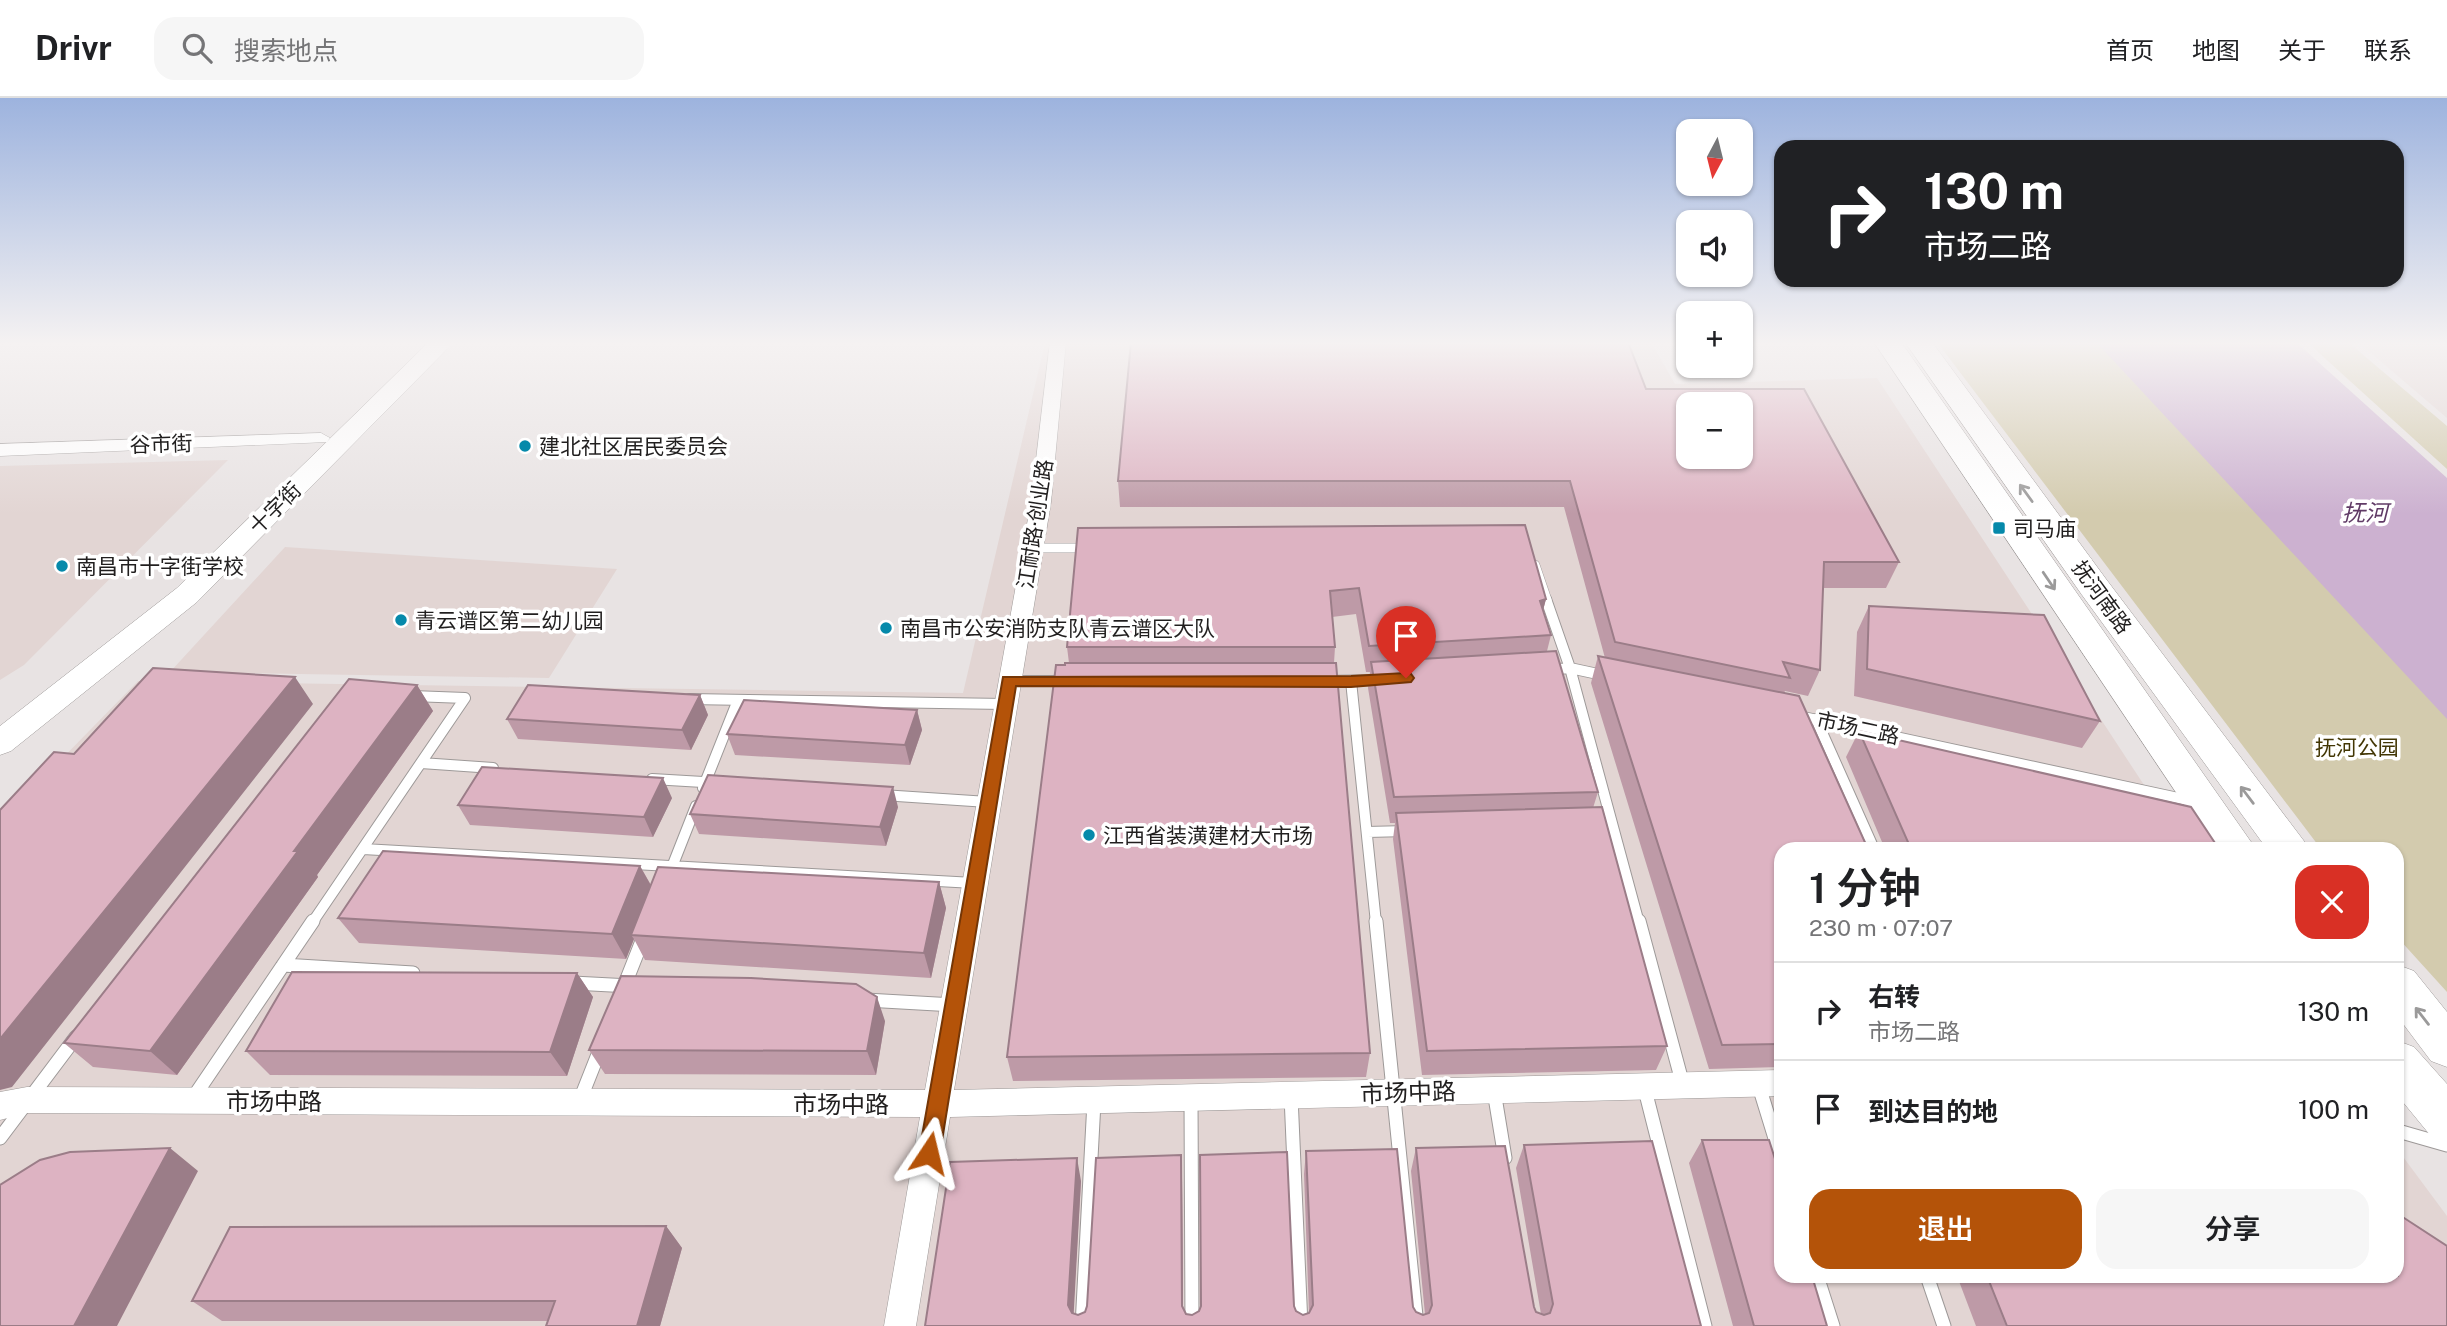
<!DOCTYPE html>
<html lang="zh">
<head>
<meta charset="utf-8">
<style>
  :root { --surface:#fff; --page:#f6f6f6; --text:#202124; --muted:#757577; --line:#e0e0e0; --accent:#b45309 }
  body { margin:0; font-family:"Public Sans","Noto Sans SC",sans-serif; background:var(--page); color:var(--text); height:100vh; display:flex; flex-direction:column; font-size:26px; white-space:nowrap }
  * { box-sizing:border-box; margin:0 }
  p { font-size:23px; color:var(--muted) }
  .icon { flex:none; width:38px; height:38px; fill:none; stroke:currentColor; stroke-width:2; stroke-linecap:round; stroke-linejoin:round }
  .map { position:relative; flex:1; overflow:hidden }
  .drawer { position:absolute; left:1774px; top:744px; width:630px; height:441px; display:flex; flex-direction:column; background:var(--surface); border-radius:21px; box-shadow:0 2px 5px #0004 }
  .drawer>* { flex:none }
  .top-card { position:absolute; left:1774px; top:42px; width:630px; height:147px; border-radius:21px; box-shadow:0 2px 5px #0004; background:#202124; color:#fff; overflow:hidden }
  .needle { width:46px; rotate:187deg }
  .tools { position:absolute; left:1676px; top:21px; display:grid; gap:14px }
  .tools a { display:grid; place-items:center; width:77px; height:77px; border-radius:14px; background:var(--surface); box-shadow:0 2px 5px #0004; font-size:35px }
  .pin { position:absolute; display:grid; place-items:center; width:60px; height:60px; color:#fff; margin:-72px -30px; border-radius:50% 50% 50% 0; rotate:-45deg; box-shadow:0 0 7px #0007 }
  .pin .icon { rotate:45deg }
  .me { position:absolute; width:77px; margin:-38px; rotate:10deg; stroke-linejoin:round; filter:drop-shadow(0 0 5px #0008) }
  .turn { display:flex; align-items:center; gap:24px; height:147px; padding:0 35px; font-size:32px }
  .turn .icon { width:91px; height:91px; stroke-width:2.5 }
  .turn b { display:block; font-size:49px; line-height:60px }
  .round { display:grid; place-items:center; flex:none; width:74px; height:74px; border-radius:21px; background:var(--page) }
  .head { display:flex; align-items:center; justify-content:space-between; height:119px; padding:0 35px }
  h1 { font-size:42px; font-weight:600; line-height:52px }
  .button { display:flex; gap:14px; margin-top:auto; padding:14px 35px }
  .button a { flex:1; height:80px; border-radius:21px; background:var(--accent); color:#fff; font-size:28px; font-weight:600; line-height:80px; text-align:center }
  .button a+a { background:var(--page); color:var(--text) }
  ul { padding:0; list-style:none }
  li { display:flex; align-items:center; gap:21px; height:98px; padding:0 35px; border-top:2px solid var(--line) }
  li div { flex:1 }
  li b { display:block; font-size:26px }
  li em { font-style:normal }
  header { display:flex; align-items:center; gap:42px; box-sizing:border-box; height:98px; padding:0 35px; background:var(--surface); border-bottom:2px solid var(--line) }
  header strong { font-size:33px }
  nav { display:flex; gap:38px; margin-inline-start:auto; font-size:24px }
  .search { width:490px; height:63px; background:var(--page); display:flex; align-items:center; gap:18px; box-sizing:border-box; padding:0 24px; border-radius:21px; color:var(--muted); font-size:26px }
  .map>svg:first-child { display:block }
  .built { fill:#e2d5d3; fill-rule:evenodd }
  .green { fill:#d3cbae }
  .water { fill:#ccb1d0 }
  .lines { fill:none; stroke-linecap:round; stroke-linejoin:round }
  .service-far2-casing { stroke:#9d9998; stroke-width:10 }
  .service-far1-casing { stroke:#9d9998; stroke-width:12 }
  .service-casing { stroke:#9d9998; stroke-width:15 }
  .minor-casing { stroke:#9d9998; stroke-width:1 }
  .secondary-casing { stroke:#9d9998; stroke-width:1 }
  .trunk-casing { stroke:#9d9998; stroke-width:1 }
  .service-far2 { stroke:#fff; stroke-width:9 }
  .service-far1 { stroke:#fff; stroke-width:10 }
  .service { stroke:#fff; stroke-width:13 }
  .minor { fill:#fff; fill-rule:evenodd }
  .secondary { fill:#fff; fill-rule:evenodd }
  .trunk { fill:#fff; fill-rule:evenodd }
  .wall { fill:#be9aa7 }
  .shaded-wall { fill:#9b7d88 }
  .building { fill:#ddb3c2; stroke:#9b7d88; stroke-width:2; fill-rule:evenodd }
  .oneway { stroke:#9b9a9a }
  .route { fill:#b45309; stroke:#753606; stroke-width:2 }
  .poi-dot { fill:#0689aa; stroke:#fff; stroke-width:2.5 }
  .labels { text-anchor:middle; dominant-baseline:central; stroke-width:7; stroke-linejoin:round; paint-order:stroke }
  .street-label { font-size:21px; fill:#211f1f; stroke:#fff }
  .poi-label { font-size:21px; fill:#211f1f; stroke:#fff; text-anchor:start }
  .park-label { font-size:21px; fill:#423604; stroke:#fff }
  .water-label { font-size:23px; font-style:italic; fill:#603b66; stroke:#fff }
  .near-street-label { font-size:24px; fill:#211f1f; stroke:#fff }
</style>
</head>
<body>
<header>
<strong>Drivr</strong>
<div class="search"><svg class="icon" aria-label="search" viewBox="0 0 24 24"><circle cx="10" cy="10" r="6"/><path d="M15 15l6 6"/></svg>搜索地点</div>
<nav><a>首页</a><a>地图</a><a>关于</a><a>联系</a></nav>
</header>
<div class="map">
<svg width="2447" height="1228" viewBox="0 0 2447 1228">
  <rect width="100%" height="100%" fill="#e8e3e3"/>
  <!-- built -->
  <path class="built" d="M1651,244L1675,286L1877,280L2186,751H1782V1178H2398V1052L2447,1118V1228H0V724L138,583L963,595L1045,245ZM1689,306H1741V359H1689Z
    M2358,244H2447V320Z
    M228,362L24,567L0,582V368Z
    M285,449L617,471L549,580L170,574Z"/>
  <!-- green -->
  <path class="green" d="M1937,244H2109L2447,615V894L2398,840V751H2321Z
    M2307,244H2348L2447,328V371Z"/>
  <!-- water -->
  <path class="water" d="M2096,244H2296L2447,380V621Z"/>
  <g class="lines">
    <defs>
      <path id="service-far2" d="M1033,450H1090
        M1535,467L1547,502"/>
      <path id="service-far1" d="M1546,501L1570,570L1639,825
        M1547,572L1570,570L1607,578
        M1009,583H1066
        M1323,583L1381,582
        M1351,583L1376,825
        M689,601L1005,606
        M1794,617L2192,703
        M1816,621L1874,751
        M421,665L493,670
        M652,681L720,685
        M703,690L738,602
        M882,697L988,704
        M1367,734L1407,733
        M363,751L974,785
        M670,774L696,708
        M312,825L465,600L412,598"/>
      <path id="service" d="M1376,823L1417,1228
        M1639,823L1683,987
        M283,867L413,875
        M573,885L630,888
        M623,891L644,838
        M866,902L954,907
        M1758,985L1782,1063
        M1644,988L1705,1228
        M1494,993L1505,1060
        M1291,998L1301,1228
        M193,1000L313,823
        M1191,1000L1192,1228
        M580,1002L601,949
        M2398,1033L2447,1047
        M0,1040L76,939
        M1817,1178L1833,1228
        M1927,1178L1944,1228
        M1082,1228L1094,1004"/>
      <path id="minor" d="M1050,244H1066L1051,404L954,992L1782,972V998L950,1019L916,1228H884L920,1019L27,1015L0,1022V994L27,989L925,992L1031,404Z
        M321,335L330,340L327,344L0,358V346Z"/>
      <path id="secondary" d="M429,244H454L197,504L11,653L0,657V628L177,490Z"/>
      <path id="trunk" d="M1874,244H1901L2256,751H2214Z
        M1905,244H1932L2106,481L2310,751H2267L2082,497Z
        M2398,867L2414,873L2447,914V969L2431,963L2398,919Z
        M2398,943L2414,949L2447,986V1043L2430,1037L2398,998Z"/>
    </defs>
    <!-- service-far2 casing -->
    <use href="#service-far2" class="service-far2-casing"/>
    <!-- service-far1 casing -->
    <use href="#service-far1" class="service-far1-casing"/>
    <!-- service casing -->
    <use href="#service" class="service-casing"/>
    <!-- minor casing -->
    <use href="#minor" class="minor-casing"/>
    <!-- secondary casing -->
    <use href="#secondary" class="secondary-casing"/>
    <!-- trunk casing -->
    <use href="#trunk" class="trunk-casing"/>
    <!-- service-far2 -->
    <use href="#service-far2" class="service-far2"/>
    <!-- service-far1 -->
    <use href="#service-far1" class="service-far1"/>
    <!-- service -->
    <use href="#service" class="service"/>
    <!-- minor -->
    <use href="#minor" class="minor"/>
    <!-- secondary -->
    <use href="#secondary" class="secondary"/>
    <!-- trunk -->
    <use href="#trunk" class="trunk"/>
  </g>
  <!-- wall -->
  <path class="wall" d="M1646,291L1899,464L1886,490H1823L1820,572L1808,598L1785,593L1784,595L1782,751V969L1709,971L1591,585L1598,558L1605,560L1564,409H1120L1118,383Z
    M1078,430L1546,501L1543,512L1551,537L1547,553L1598,694L1593,710L1667,948L1656,972L1422,977L1393,741L1395,725H1390L1368,590L1370,574H1366L1356,516L1332,519L1335,549L1334,565L1370,955L1366,979L1013,983L1007,959L1069,565L1067,549Z
    M1869,508L2100,623L2082,650L1854,598L1857,534Z
    M417,587L433,613L317,777L318,779L177,977L93,969L64,945Z
    M700,597L708,617L691,652L518,641L507,621Z
    M917,612L922,632L910,667L735,657L727,636Z
    M1859,633L2219,751H1885L1846,659Z
    M672,700L653,739L470,727L458,707Z
    M898,709L886,748L699,736L690,716Z
    M640,768L651,787L939,784L946,810L931,880L645,862L634,841L626,861L359,845L338,820Z
    M577,875L593,899L567,978L270,977L246,953Z
    M885,923L876,977L605,976L589,952Z
    M1702,1042L1827,1228H1733L1689,1065Z
    M1524,1047L1701,1228H925L1081,1083L1073,1216L1078,1217L1085,1214L1181,1057L1182,1080L1183,1210L1186,1216L1192,1217L1294,1208L1296,1213L1303,1217L1309,1215L1304,1076L1306,1053L1413,1209L1416,1214L1423,1217L1425,1216L1411,1073L1416,1050L1536,1214L1541,1216L1516,1070Z
    M666,1128L682,1150L660,1228H546L548,1223H222L192,1203Z
    M1957,1178H2398L2447,1228H1976Z"/>
  <!-- shaded-wall -->
  <path class="shaded-wall" d="M1546,501L1539,528L1540,503Z
    M295,579L313,606L12,989L0,992V941Z
    M417,587L433,613L317,777L318,779L177,977L150,953L294,753Z
    M700,597L708,617L691,652L682,632Z
    M917,612L922,632L910,667L905,647Z
    M663,680L672,700L653,739L644,719Z
    M893,689L898,709L886,748L880,729Z
    M640,768L654,793L631,837L634,841L626,861L612,836Z
    M939,784L946,810L931,880L924,855Z
    M577,875L593,899L567,978L550,954Z
    M877,899L885,923L876,977L867,953Z
    M170,1050L198,1073L117,1228H74Z
    M1181,1057L1182,1080L1183,1228L1182,1208Z
    M1077,1060L1081,1083L1073,1228L1068,1207Z
    M666,1128L682,1150L660,1228H637Z"/>
  <!-- building -->
  <path class="building" d="M1131,244H1628L1646,291H1804L1899,464H1824L1820,572L1783,564L1790,580L1615,544L1570,383H1118ZM1689,306H1741V359H1689Z
    M1525,427L1546,501L1540,503L1551,537L1369,548L1359,490L1330,493L1335,549H1067L1078,430Z
    M1869,508L2044,517L2100,623L1867,571Z
    M1556,553L1598,694L1394,699L1371,564Z
    M1598,558L1799,598L1868,751H1782V946L1722,947Z
    M1065,565H1336L1370,955L1007,959L1056,567H1065Z
    M153,570L295,579L0,941V712L54,654L74,656Z
    M349,581L417,587L294,753H298L150,953L64,945Z
    M528,587L700,597L682,632L507,621Z
    M744,602L917,612L905,647L727,636Z
    M1859,633L2191,709L2219,751H1911Z
    M482,669L663,680L644,719L458,707Z
    M708,677L893,689L880,729L690,716Z
    M1602,709L1667,948L1427,953L1396,715Z
    M383,753L640,768L612,836L338,820Z
    M658,769L939,784L924,855L631,837Z
    M292,874L577,875L550,954L246,953Z
    M621,878L751,880L856,886L877,899L867,953L589,952Z
    M1702,1042H1769L1782,1083V1178H1812L1827,1228H1754Z
    M1652,1043L1701,1228H925L950,1064L1077,1060L1068,1207L1072,1215L1078,1217L1085,1214L1087,1208L1096,1060L1181,1057L1182,1208L1186,1216L1192,1217L1199,1213L1201,1208L1200,1057L1287,1054L1294,1208L1296,1213L1303,1217L1309,1215L1313,1207L1306,1053L1397,1051L1413,1209L1416,1214L1423,1217L1429,1215L1432,1207L1416,1050L1505,1048L1534,1209L1536,1214L1544,1217L1550,1215L1553,1206L1524,1047Z
    M170,1050L74,1228H0V1087L40,1062L70,1054Z
    M2398,1116L2447,1148V1228H2007L1987,1178H2398Z
    M666,1128L637,1228H546L555,1203H192L230,1129Z"/>
  <!-- one-way arrows -->
  <defs><path id="oneway-shaft" d="M-6 0H5M1.5-3L5.5 0L1.5 3" fill="none" stroke-width="1.6" stroke-linecap="round" stroke-linejoin="round" transform="scale(1.75)"/></defs>
  <g class="oneway">
    <use href="#oneway-shaft" transform="translate(2026 395) rotate(-126)"/>
    <use href="#oneway-shaft" transform="translate(2049 483) rotate(56)"/>
    <use href="#oneway-shaft" transform="translate(2247 697) rotate(-127)"/>
    <use href="#oneway-shaft" transform="translate(2422 918) rotate(-128)"/>
  </g>
  <!-- sky -->
  <linearGradient id="sky" x2="0" y2="1"><stop stop-color="#9db3de"/><stop offset="0.59" stop-color="#f5f2f2"/><stop offset="1" stop-color="#f5f2f2" stop-opacity="0"/></linearGradient>
  <rect width="2447" height="416" fill="url(#sky)"/>
  <!-- route -->
  <path class="route" d="M1406,575L1411,576L1414,580L1411,584L1351,589L1016,588L940,1055L937,1062L929,1065L922,1062L919,1055L1003,579L1351,578Z"/>
  <!-- markers -->
  <g class="poi-dot">
    <circle cx="525" cy="348" r="7"/>
    <rect x="1992" y="423" width="14" height="14" rx="3.5"/>
    <circle cx="62" cy="468" r="7"/>
    <circle cx="401" cy="522" r="7"/>
    <circle cx="886" cy="530" r="7"/>
    <circle cx="1089" cy="737" r="7"/>
  </g>
  <g class="labels">
    <!-- street labels -->
    <g class="street-label">
      <text transform="translate(161 346) rotate(-2)">谷市街</text>
      <text transform="translate(275 410) rotate(-45)">十字街</text>
      <text transform="translate(1035 426) rotate(-81)">江耐路·创业路</text>
      <text transform="translate(2102 499) rotate(54)">抚河南路</text>
      <text transform="translate(1858 630) rotate(12)">市场二路</text>
    </g>
    <!-- poi labels -->
    <g class="poi-label">
      <text x="539" y="348">建北社区居民委员会</text>
      <text x="2013" y="430">司马庙</text>
      <text x="76" y="468">南昌市十字街学校</text>
      <text x="415" y="522">青云谱区第二幼儿园</text>
      <text x="900" y="530">南昌市公安消防支队青云谱区大队</text>
      <text x="1103" y="737">江西省装潢建材大市场</text>
    </g>
    <!-- park labels -->
    <g class="park-label">
      <text x="2357" y="649">抚河公园</text>
    </g>
    <!-- water labels -->
    <g class="water-label">
      <text x="2365" y="414">抚河</text>
    </g>
    <!-- near-street labels -->
    <g class="near-street-label">
      <text transform="translate(1408 994) rotate(-2)">市场中路</text>
      <text x="274" y="1003">市场中路</text>
      <text x="841" y="1006">市场中路</text>
    </g>
  </g>
</svg>
<div class="tools">
<a><svg class="needle" viewBox="-14 -14 28 28"><path d="M0-13l5 13h-10z" fill="#e53935"/><path d="M0 13l5-13h-10z" fill="#757577"/></svg></a>
<a><svg class="icon" aria-label="sound" viewBox="0 0 24 24"><path d="M4 9h4l5-4v14l-5-4H4zM17 9q2 3 0 6"/></svg></a>
<a>+</a>
<a>−</a>
</div>
<div class="pin" style="left:1406px;top:580px;background:#d93025"><svg class="icon" aria-label="arrive" viewBox="0 0 24 24"><path d="M6 21V4h12l-3 4 3 4H6"/></svg></div>
<svg class="me" style="left:929px;top:1055px" viewBox="-20 -20 40 40"><path d="M0-17L14 15 0 8-14 15z" fill="#b45309" stroke="#fff" stroke-width="4"/></svg>
<div class="top-card">
<div class="turn"><svg class="icon" aria-label="right" viewBox="0 0 24 24"><path d="M7 20v-9h11M14 6l5 5-5 5"/></svg><div><b>130 m</b>市场二路</div></div>
</div>
<section class="drawer">
<div class="head"><div><h1>1 分钟</h1><p>230 m · 07:07</p></div><a class="round" style="background:#d93025;color:#fff"><svg class="icon" aria-label="close" viewBox="0 0 24 24"><path d="M6 6l12 12M18 6L6 18"/></svg></a></div>
<ul>
<li><svg class="icon" aria-label="right" viewBox="0 0 24 24"><path d="M7 20v-9h11M14 6l5 5-5 5"/></svg><div><b>右转</b><p>市场二路</p></div><em>130 m</em></li>
<li><svg class="icon" aria-label="arrive" viewBox="0 0 24 24"><path d="M6 21V4h12l-3 4 3 4H6"/></svg><div><b>到达目的地</b></div><em>100 m</em></li>
</ul>
<div class="button"><a>退出</a><a>分享</a></div>
</section>
</div>
</body>
</html>
